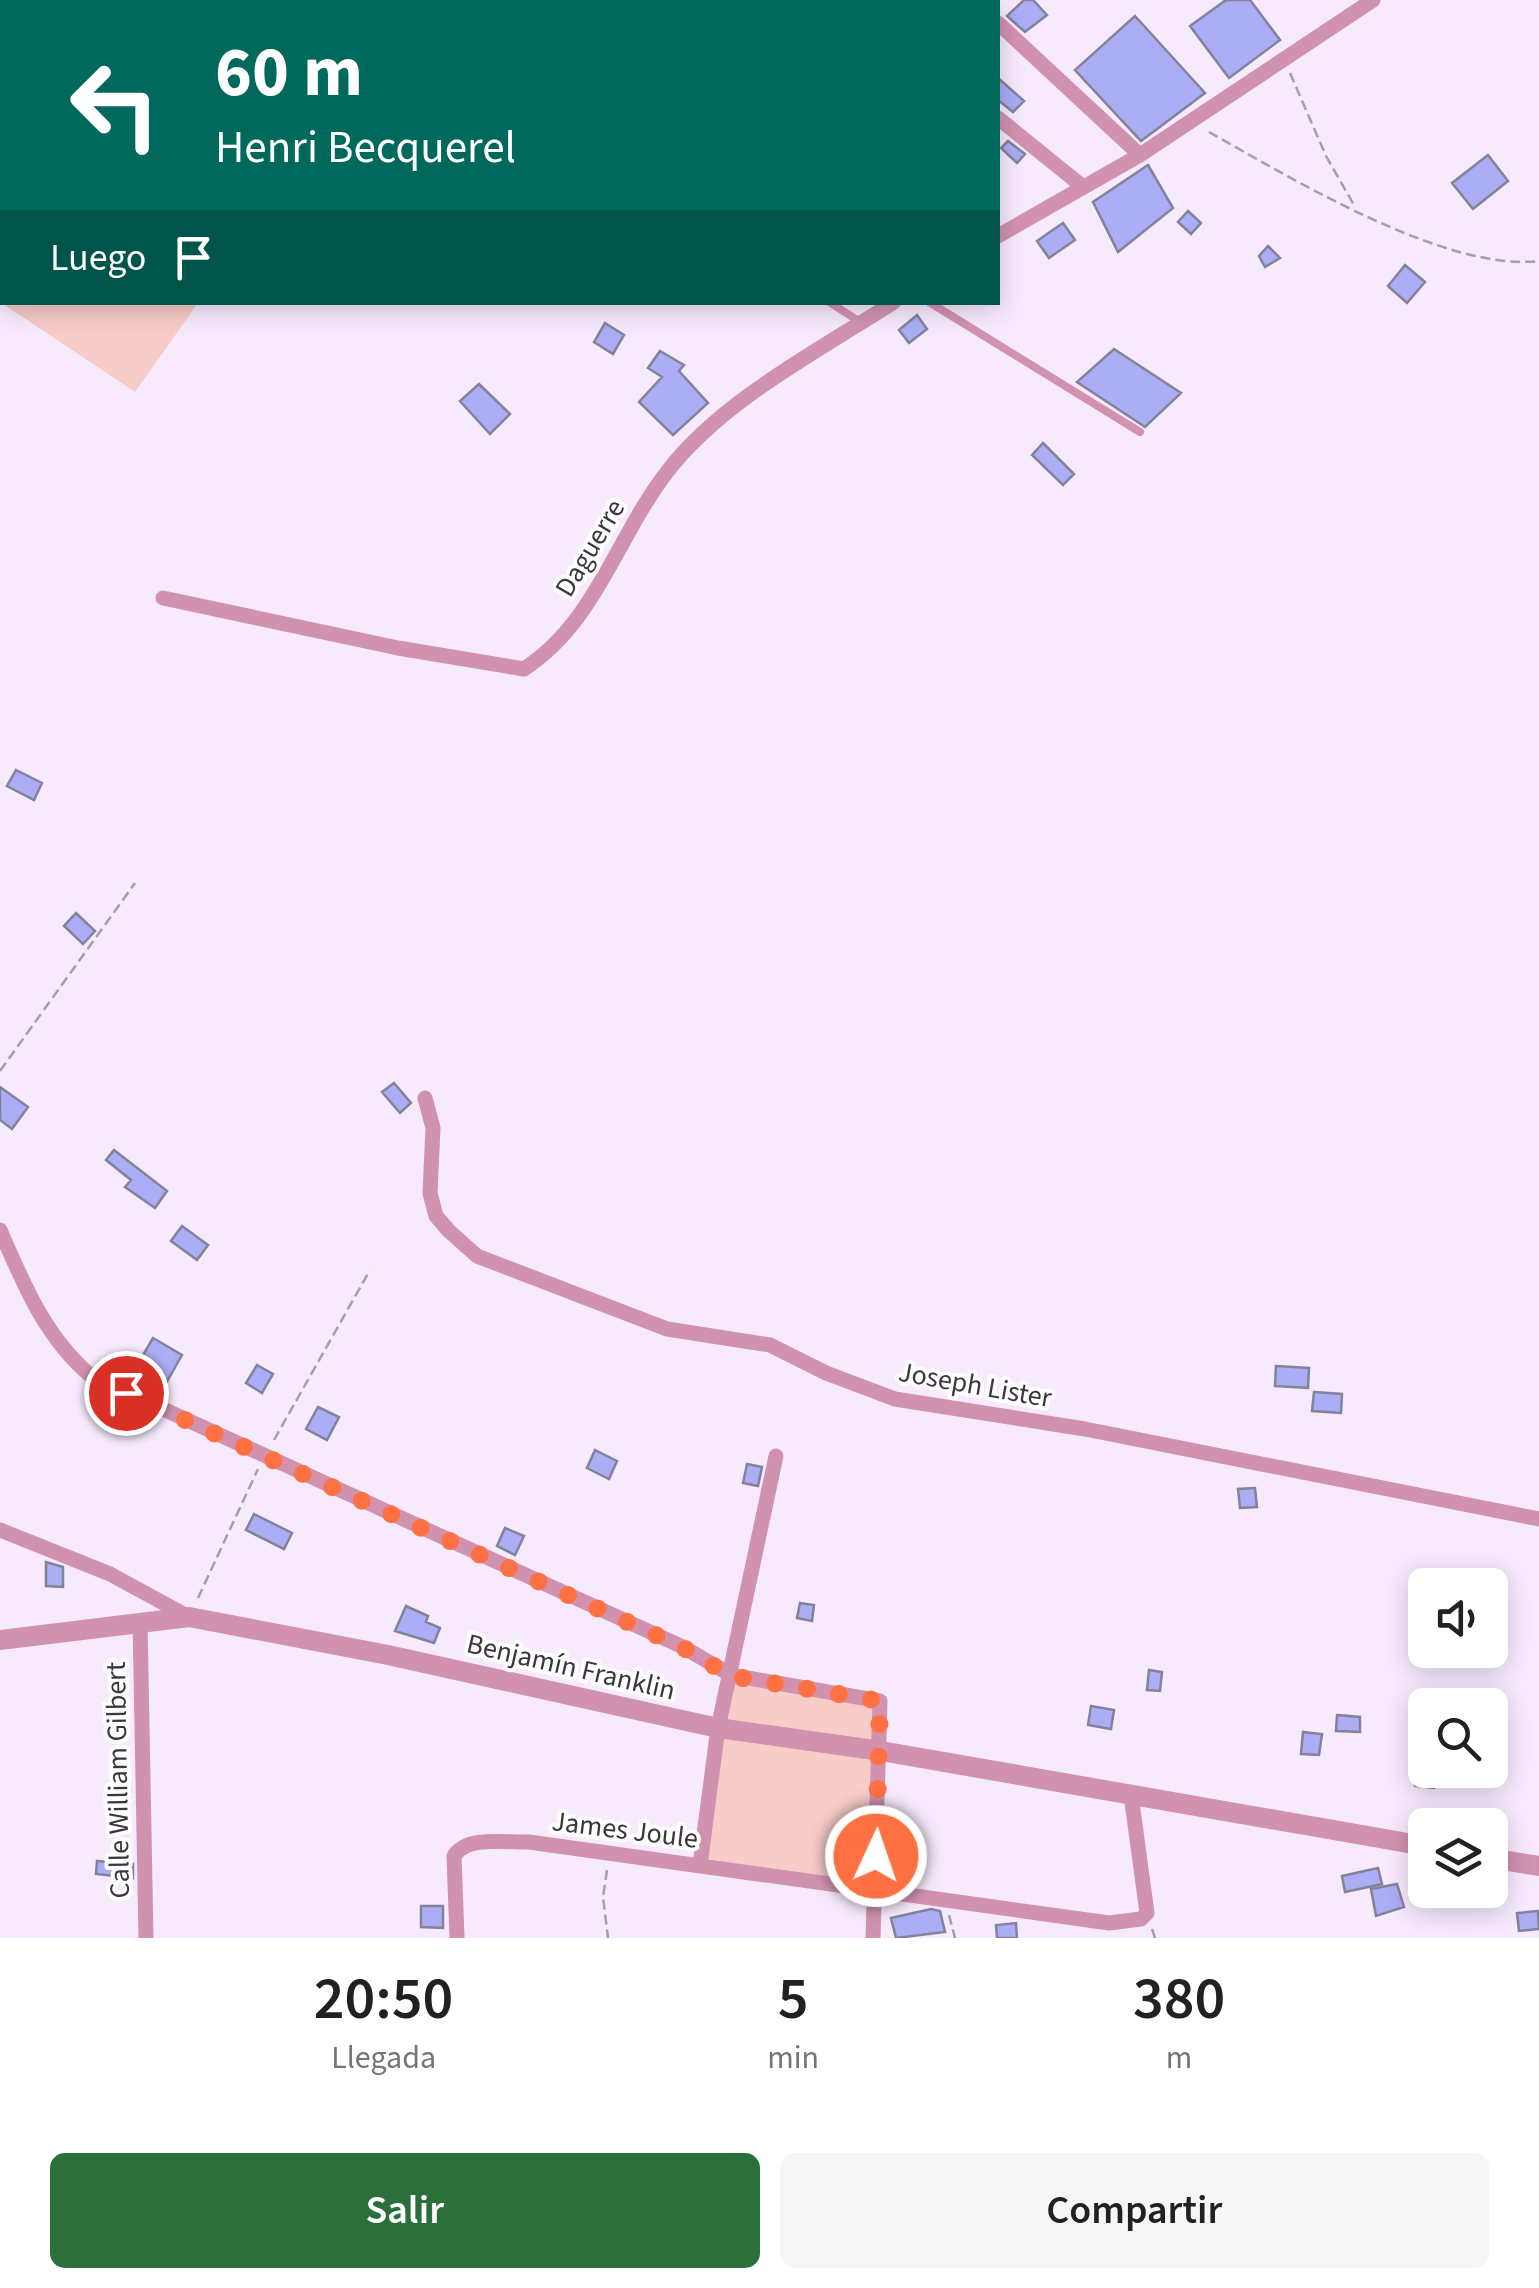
<!DOCTYPE html>
<html lang="es">
<head>
<meta charset="utf-8">
<style>
  :root { --surface:#fff; --page:#f6f6f6; --text:#202124; --muted:#757577; --accent:#2b6f3a }
  body { margin:0; font-family:"Source Sans 3",sans-serif; background:var(--page); color:var(--text); height:100vh; display:flex; flex-direction:column; font-size:38px; white-space:nowrap }
  * { box-sizing:border-box; margin:0 }
  p { font-size:32px; color:var(--muted) }
  .icon { flex:none; width:55px; height:55px; fill:none; stroke:currentColor; stroke-width:2; stroke-linecap:round; stroke-linejoin:round }
  .map { position:relative; height:1938px; overflow:hidden }
  .sheet { display:flex; flex-direction:column; background:var(--surface); flex:1 }
  .sheet>* { flex:none }
  .hud { position:absolute; left:0px; top:0px; width:1000px; height:305px; box-shadow:0 5px 25px #0003; background:#00695c; color:#fff; overflow:hidden }
  .fabs { position:absolute; left:1408px; top:1568px; display:grid; gap:20px }
  .fabs a { display:grid; place-items:center; width:100px; height:100px; border-radius:15px; background:var(--surface); box-shadow:0 5px 25px #0003; font-size:50px }
  .pin { position:absolute; display:grid; place-items:center; width:85px; height:85px; color:#fff; margin:-42px; border:5px solid #fff; border-radius:50%; box-shadow:0 2px 10px #0007 }
  .me { position:absolute; width:110px; margin:-55px; rotate:3deg; stroke-linejoin:round; filter:drop-shadow(0 0 8px #0008) }
  .turn { display:flex; align-items:center; gap:35px; height:210px; padding:0 50px; font-size:45px }
  .turn .icon { width:130px; height:130px; stroke-width:2.5 }
  .turn b { display:block; font-size:70px; line-height:85px }
  .then { display:flex; align-items:center; height:95px; padding:0 50px; background:#0003; gap:20px; font-size:38px }
  .eta { display:flex; justify-content:space-evenly; align-items:center; height:170px; text-align:center }
  .eta b { font-size:60px; font-weight:600; line-height:70px }
  .action { display:flex; gap:20px; margin-top:auto; padding:20px 50px }
  .action a { flex:1; height:115px; border-radius:15px; background:var(--accent); color:#fff; font-size:40px; font-weight:600; line-height:115px; text-align:center }
  .action a+a { background:var(--page); color:var(--text) }
  .map>svg:first-child { display:block }
  .green { fill:#f7ccc9 }
  .building { fill:#abadf5; stroke:#82839b; stroke-width:2.5 }
  .lines { fill:none; stroke-linecap:round; stroke-linejoin:round }
  .path { stroke:#a79dab; stroke-width:2.5; stroke-dasharray:10 5; stroke-linecap:butt }
  .service { stroke:#d192b0; stroke-width:8 }
  .minor { stroke:#d192b0; stroke-width:15 }
  .tertiary { stroke:#d192b0; stroke-width:20 }
  .route { stroke:#ff7043; stroke-width:18; stroke-dasharray:0 32.4 }
  .labels { text-anchor:middle; dominant-baseline:central; stroke-width:8; stroke-linejoin:round; paint-order:stroke }
  .street-label { font-size:28px; fill:#3c353e; stroke:#fdfdfd }
</style>
</head>
<body>
<div class="map">
<svg width="1539" height="1938" viewBox="0 0 1539 1938">
  <rect width="100%" height="100%" fill="#f7eafd"/>
  <!-- green -->
  <path class="green" d="M2,180V302L198,303L135,392L0,302Z
    M733,1678L877,1703L871,1887L705,1863Z"/>
  <!-- building -->
  <path class="building" d="M1024,0H1033L1047,15L1025,32L1007,16Z
    M1226,0H1250L1280,40L1229,78L1190,26Z
    M1135,16L1205,93L1141,141L1075,70Z
    M998,78L1024,101L1013,112L998,100Z
    M1008,141L1025,154L1017,163L1001,148Z
    M1488,155L1508,181L1473,209L1452,183Z
    M1148,165L1173,208L1118,252L1093,202Z
    M1188,211L1201,223L1191,234L1178,222Z
    M1063,223L1075,240L1049,258L1037,241Z
    M1268,246L1280,258L1265,267L1259,256Z
    M1405,265L1425,282L1407,303L1388,286Z
    M917,315L927,329L909,343L899,330Z
    M605,323L624,335L613,354L594,342Z
    M1114,349L1181,393L1145,427L1077,382Z
    M660,351L684,365L679,371L708,403L673,435L639,402L662,377L648,368Z
    M479,384L510,414L490,434L460,401Z
    M1043,443L1074,474L1063,485L1032,455Z
    M16,770L42,783L34,800L7,786Z
    M76,913L95,931L83,944L64,926Z
    M394,1083L411,1103L400,1113L382,1092Z
    M0,1087L28,1107L12,1129L0,1120Z
    M114,1150L167,1191L155,1208L125,1187L131,1180L106,1160Z
    M182,1226L208,1245L197,1260L171,1241Z
    M153,1338L182,1355L165,1385L136,1367Z
    M257,1365L273,1374L262,1393L246,1383Z
    M1276,1366L1309,1368L1308,1388L1275,1386Z
    M1314,1392L1342,1394L1341,1413L1312,1411Z
    M318,1407L339,1417L327,1440L306,1429Z
    M595,1450L617,1461L609,1479L587,1468Z
    M747,1464L762,1467L758,1486L743,1483Z
    M1255,1488L1257,1507L1240,1508L1238,1489Z
    M254,1514L292,1533L284,1549L246,1530Z
    M505,1528L524,1536L515,1555L497,1546Z
    M46,1562L63,1567V1587L46,1586Z
    M800,1603L814,1605L812,1621L797,1618Z
    M406,1606L428,1616L426,1622L440,1628L434,1643L395,1631Z
    M1149,1670L1162,1672L1160,1691L1147,1690Z
    M1091,1706L1114,1710L1111,1729L1088,1725Z
    M1337,1715L1360,1717V1732L1336,1731Z
    M1303,1732L1322,1734L1319,1755L1301,1754Z
    M1417,1771L1436,1773L1434,1788L1415,1786Z
    M113,1787L130,1788L129,1812L112,1811Z
    M97,1861L133,1864V1878L96,1874Z
    M1378,1868L1382,1884L1345,1892L1342,1876Z
    M1397,1884L1404,1907L1376,1916L1371,1889Z
    M421,1906H443V1928L421,1927Z
    M931,1909L940,1911L945,1932L896,1938L891,1918Z
    M1538,1911L1539,1929L1519,1931L1517,1913Z
    M1016,1923L1017,1938H997L996,1925Z"/>
  <g class="lines">
    <!-- path -->
    <path class="path" d="M1290,73L1326,156L1354,205
      M1209,132C1291,178 1445,272 1539,261
      M0,1071L135,883
      M274,1440L370,1270
      M198,1598L258,1469
      M607,1870L603,1897L608,1938
      M949,1915L955,1938
      M1152,1929L1155,1938"/>
    <!-- service -->
    <path class="service" d="M829,302L862,323
      M929,302L1140,432"/>
    <!-- minor -->
    <path class="minor" d="M971,0L974,2
      M864,2V0
      M998,23L1140,155
      M998,118L1082,186
      M998,236L1140,155L1373,0
      M163,598L398,648L524,669C596,622 616,538 667,472C721,401 818,351 894,302
      M425,1098L433,1128L430,1193L436,1216L449,1231L477,1256L667,1329L770,1345L826,1373L895,1399L1085,1429L1539,1519
      M0,1230C24,1285 45,1337 91,1376L683,1647L731,1675L880,1701L873,1938
      M0,1530L110,1574L189,1617
      M140,1621L146,1938
      M700,1865L718,1728L776,1456
      M457,1938L454,1856C467,1835 507,1843 529,1842L1109,1923L1141,1919L1147,1913L1131,1795"/>
    <!-- tertiary -->
    <path class="tertiary" d="M0,1640L189,1617L388,1655L718,1728L881,1751L1425,1846
      M1490,1858L1539,1866"/>
  </g>
  <g class="lines">
    <!-- route -->
    <path class="route" d="M126,1393L682,1647L731,1676L880,1701L876,1856"/>
  </g>
  <g class="labels">
    <!-- street labels -->
    <g class="street-label">
      <text transform="translate(590 548) rotate(-59)">Daguerre</text>
      <text transform="translate(975 1385) rotate(10)">Joseph Lister</text>
      <text transform="translate(571 1667) rotate(13)">Benjamín Franklin</text>
      <text transform="translate(118 1780) rotate(-91)">Calle William Gilbert</text>
      <text transform="translate(625 1830) rotate(7)">James Joule</text>
    </g>
  </g>
</svg>
<div class="fabs">
<a><svg class="icon" aria-label="sound" viewBox="0 0 24 24"><path d="M4 9h4l5-4v14l-5-4H4zM17 9q2 3 0 6"/></svg></a>
<a><svg class="icon" aria-label="search" viewBox="0 0 24 24"><circle cx="10" cy="10" r="6"/><path d="M15 15l6 6"/></svg></a>
<a><svg class="icon" aria-label="layers" viewBox="0 0 24 24"><path d="M12 4l9 5-9 5-9-5zM3 14l9 5 9-5"/></svg></a>
</div>
<div class="pin" style="left:126px;top:1393px;background:#d93025"><svg class="icon" aria-label="arrive" viewBox="0 0 24 24"><path d="M6 21V4h12l-3 4 3 4H6"/></svg></div>
<svg class="me" style="left:876px;top:1856px" viewBox="-20 -20 40 40"><circle r="17" fill="#ff7043" stroke="#fff" stroke-width="3"/><path d="M0-11L8 9 0 5-8 9z" fill="#fff"/></svg>
<div class="hud">
<div class="turn"><svg class="icon" aria-label="left" viewBox="0 0 24 24"><path d="M17 20v-9H6M10 6l-5 5 5 5"/></svg><div><b>60 m</b>Henri Becquerel</div></div>
<div class="then">Luego<svg class="icon" aria-label="arrive" viewBox="0 0 24 24"><path d="M6 21V4h12l-3 4 3 4H6"/></svg></div>
</div>
</div>
<section class="sheet">
<div class="eta">
<div><b>20:50</b><p>Llegada</p></div>
<div><b>5</b><p>min</p></div>
<div><b>380</b><p>m</p></div>
</div>
<div class="action"><a>Salir</a><a>Compartir</a></div>
</section>
</body>
</html>
